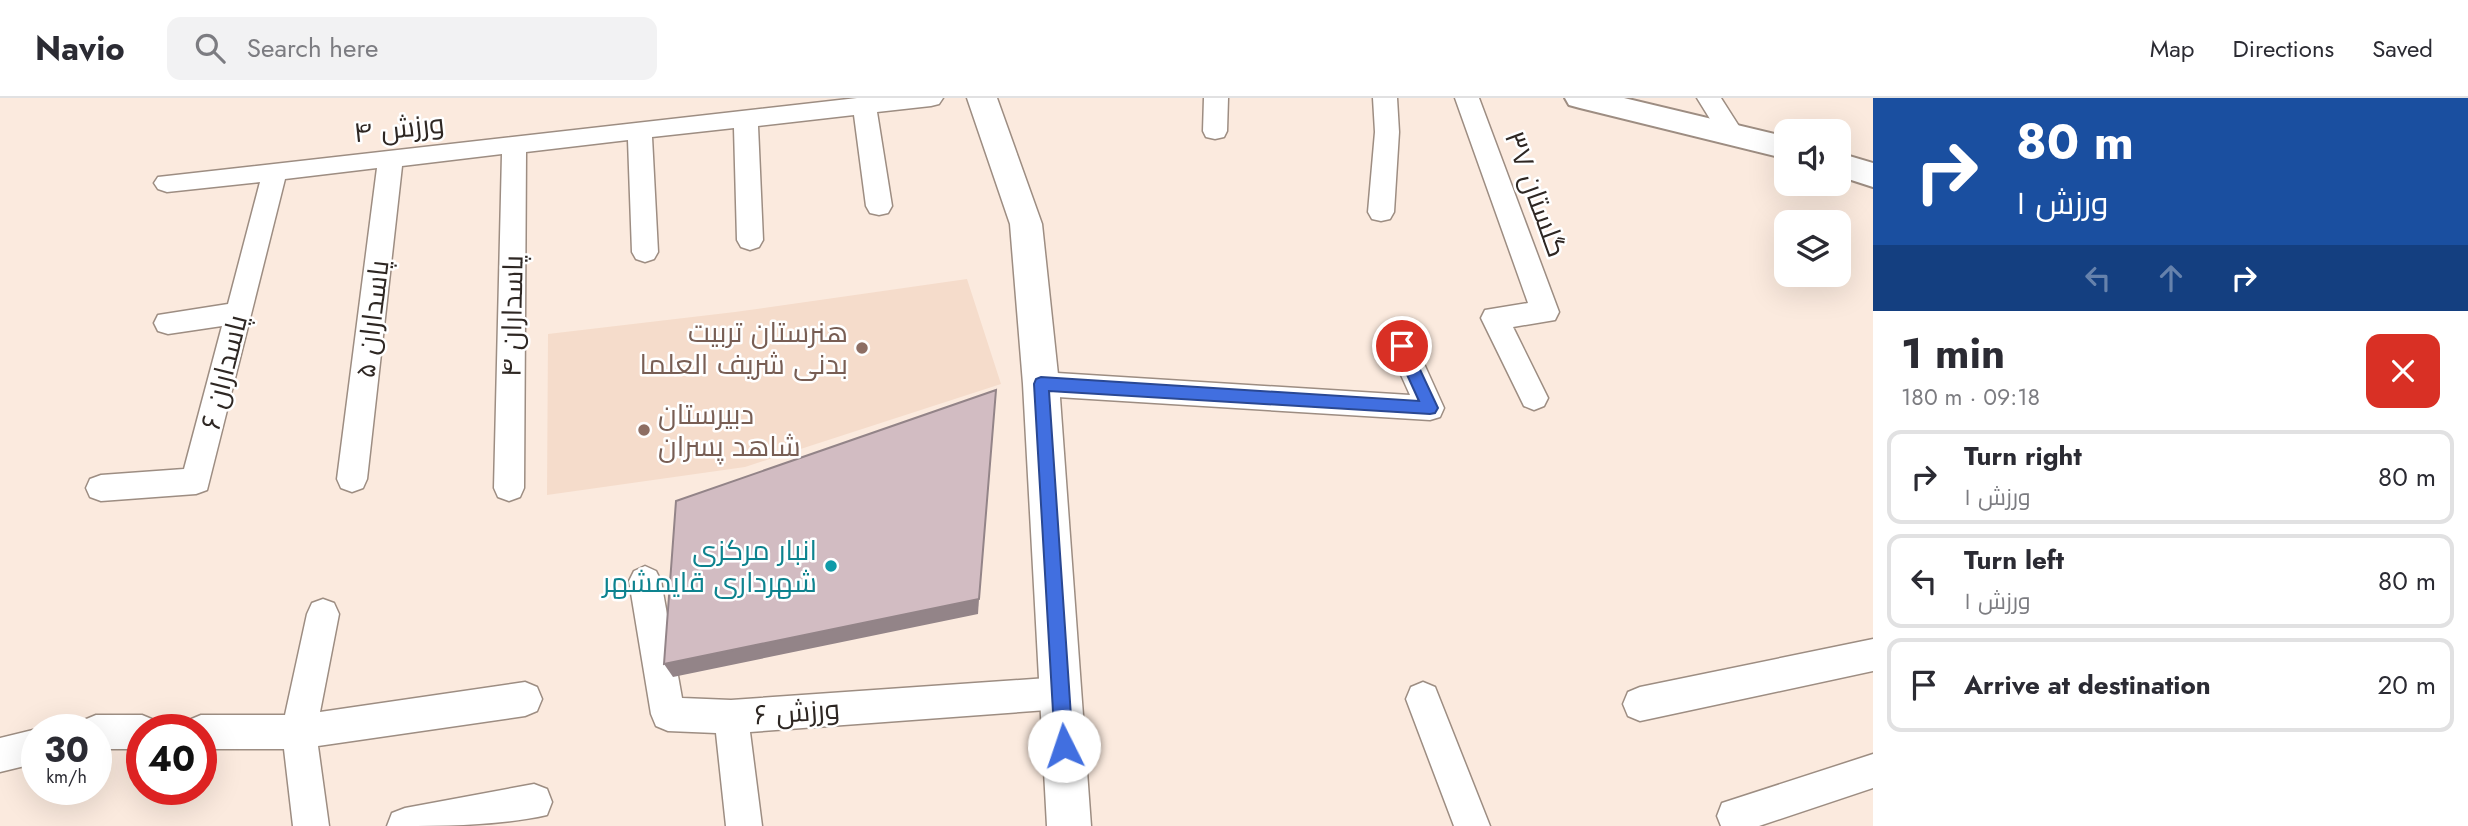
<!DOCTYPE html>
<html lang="en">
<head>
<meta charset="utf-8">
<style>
  :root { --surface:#fff; --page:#f2f2f3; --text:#2b2b33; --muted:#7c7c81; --line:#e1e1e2 }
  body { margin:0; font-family:Jost,Cairo,sans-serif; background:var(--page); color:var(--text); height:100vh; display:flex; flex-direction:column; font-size:26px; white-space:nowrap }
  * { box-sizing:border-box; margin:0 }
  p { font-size:23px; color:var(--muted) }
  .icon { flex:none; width:38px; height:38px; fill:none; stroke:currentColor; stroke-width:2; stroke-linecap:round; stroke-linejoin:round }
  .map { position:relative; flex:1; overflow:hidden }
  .details { display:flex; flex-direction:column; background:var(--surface); width:595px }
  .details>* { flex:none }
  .guide { background:#1a4fa0; color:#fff; overflow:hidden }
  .controls { position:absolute; left:1774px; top:21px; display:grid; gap:14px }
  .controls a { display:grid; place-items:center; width:77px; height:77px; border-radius:14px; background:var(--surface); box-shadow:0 7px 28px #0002; font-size:35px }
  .speed { position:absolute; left:21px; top:616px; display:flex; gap:14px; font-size:35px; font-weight:700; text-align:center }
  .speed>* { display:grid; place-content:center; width:91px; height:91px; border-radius:50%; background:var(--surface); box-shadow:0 7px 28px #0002; line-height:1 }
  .speed small { font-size:18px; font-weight:400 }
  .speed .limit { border:10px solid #d22; background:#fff; color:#111 }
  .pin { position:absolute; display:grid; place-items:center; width:60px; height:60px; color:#fff; margin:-30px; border:4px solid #fff; border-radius:50%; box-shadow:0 2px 7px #0007 }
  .me { position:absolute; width:77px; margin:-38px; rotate:356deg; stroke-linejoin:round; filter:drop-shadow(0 0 5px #0008) }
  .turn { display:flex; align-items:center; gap:24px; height:147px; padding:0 28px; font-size:32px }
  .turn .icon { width:91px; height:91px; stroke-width:2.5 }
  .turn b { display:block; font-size:49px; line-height:60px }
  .lanes { display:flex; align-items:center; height:66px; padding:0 28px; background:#0003; justify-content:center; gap:35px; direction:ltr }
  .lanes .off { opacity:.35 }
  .round { display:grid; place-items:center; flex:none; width:74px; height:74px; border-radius:14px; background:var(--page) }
  .headline { display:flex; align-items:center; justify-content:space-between; height:119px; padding:0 28px }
  h1 { font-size:42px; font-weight:700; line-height:52px }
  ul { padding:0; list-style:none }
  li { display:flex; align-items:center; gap:21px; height:94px; margin:0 14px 10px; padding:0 14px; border:4px solid var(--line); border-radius:14px }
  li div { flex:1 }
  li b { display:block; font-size:26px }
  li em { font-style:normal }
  header { display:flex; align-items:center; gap:42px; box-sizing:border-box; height:98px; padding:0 35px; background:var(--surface); border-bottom:2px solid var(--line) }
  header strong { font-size:33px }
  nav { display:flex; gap:38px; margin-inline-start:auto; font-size:24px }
  .search { width:490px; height:63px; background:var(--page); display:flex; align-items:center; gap:18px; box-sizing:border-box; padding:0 24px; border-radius:14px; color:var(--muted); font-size:26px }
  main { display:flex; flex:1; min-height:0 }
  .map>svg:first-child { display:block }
  .built { fill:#f5dccb }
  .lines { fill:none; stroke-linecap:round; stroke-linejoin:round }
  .minor-casing { stroke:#9d8d82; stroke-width:3 }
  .tertiary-casing { stroke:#9d8d82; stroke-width:3 }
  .secondary-casing { stroke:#9d8d82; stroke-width:4 }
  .minor { fill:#fff; fill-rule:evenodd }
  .tertiary { fill:#fff; fill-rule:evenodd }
  .secondary { fill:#fff; fill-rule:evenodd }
  .shaded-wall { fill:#938488 }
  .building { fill:#d2bcc2; stroke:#938488; stroke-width:2 }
  .route { fill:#416fe0; stroke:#2a4892; stroke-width:2 }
  .education-dot { fill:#8d6e63; stroke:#fff; stroke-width:2.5 }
  .culture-dot { fill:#0f9aa8; stroke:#fff; stroke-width:2.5 }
  .labels { text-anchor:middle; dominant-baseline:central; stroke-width:5; stroke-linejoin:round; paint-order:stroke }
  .street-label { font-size:28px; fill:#2e2723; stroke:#fff }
  .education-label { font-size:28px; fill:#785e54; stroke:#fff; text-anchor:end }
  .culture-label { font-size:28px; fill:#0d838f; stroke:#fff; text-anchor:end }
</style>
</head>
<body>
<header>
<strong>Navio</strong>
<div class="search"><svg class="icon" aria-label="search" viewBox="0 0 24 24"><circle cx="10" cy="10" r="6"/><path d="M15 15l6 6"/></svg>Search here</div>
<nav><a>Map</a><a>Directions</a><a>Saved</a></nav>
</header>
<main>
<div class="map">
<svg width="1873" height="728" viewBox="0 0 1873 728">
  <rect width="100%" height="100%" fill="#fbeade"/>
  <!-- built -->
  <path class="built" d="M967,181L1001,286L745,369L547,397L548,236L735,214Z"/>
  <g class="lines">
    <defs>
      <path id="minor" d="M857,0H943L939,6L931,8L877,14L892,108L888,115L879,117L870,115L866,108L854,17L758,28L763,142L759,149L750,152L741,149L737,142L734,30L652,39L658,154L654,161L645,164L636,161L632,154L628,42L526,54L524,390L520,399L509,403L498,399L494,390L502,56L402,68L367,381L363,390L352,394L341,390L337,381L377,70L285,81L207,392L196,396L101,403L90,399L86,390L90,381L101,377L184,371L222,228L168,236L158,233L154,225L158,217L228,206L260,84L167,94L158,91L154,85L158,79Z
        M1204,0H1228L1227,33L1224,39L1215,41L1206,39L1203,33Z
        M1373,0H1397L1399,34L1394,114L1390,121L1381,123L1372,121L1368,114L1375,34Z
        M1455,0H1479L1559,214L1555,222L1513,229L1548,300L1544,308L1534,312L1524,308L1481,220L1485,212L1528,205Z
        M1697,0H1721L1744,36L1741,42L1732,45L1723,42Z
        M1402,237L1412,240L1416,248L1444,310L1440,319L1430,322L1041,298L1031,294L1027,286L1031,278L1041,274L1410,297L1388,248L1392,240Z
        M645,468L656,473L661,483L682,600L731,602L1061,579L1073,583L1078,595L1073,607L1061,611L750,634L762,728H726L716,635L668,633L656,628L651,616L629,483L634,473Z
        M323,501L334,505L339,516L320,614L525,584L537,589L542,601L537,613L525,618L318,648L329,728H293L284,651H201V632H185L189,622L201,617H285L307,516L312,505Z
        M1873,541V573L1640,623L1628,618L1623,606L1628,594L1640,589Z
        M1423,584L1435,589L1490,728H1454L1406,601L1411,589Z
        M96,617H142L154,622L158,632H142V651H96V632H80L84,622Z
        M37,631L39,632H37V665L0,674V640Z
        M1873,656V690L1759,728H1721L1717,718L1722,705Z
        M534,686L547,691L552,704L547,717C498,728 438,728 387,728L392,715L405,710Z"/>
      <path id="tertiary" d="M967,0H997L1042,126L1059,286L1091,728H1047L1023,286L1010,126Z"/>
      <path id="secondary" d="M1565,0H1624L1787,39V61L1580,10L1569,7Z
        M1839,55L1873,65V89L1839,78Z"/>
    </defs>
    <!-- minor casing -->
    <use href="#minor" class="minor-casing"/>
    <!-- tertiary casing -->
    <use href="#tertiary" class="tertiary-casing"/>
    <!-- secondary casing -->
    <use href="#secondary" class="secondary-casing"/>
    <!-- minor -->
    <use href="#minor" class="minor"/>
    <!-- tertiary -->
    <use href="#tertiary" class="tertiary"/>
    <!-- secondary -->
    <use href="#secondary" class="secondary"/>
  </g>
  <!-- shaded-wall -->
  <path class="shaded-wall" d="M979,501L978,516L673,579L664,566Z"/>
  <!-- building -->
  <path class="building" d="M996,292L979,501L664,566L676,403Z"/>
  <!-- route -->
  <path class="route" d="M1402,242L1409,248L1438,310L1435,315L1430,316L1049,293L1073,648L1070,655L1064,657L1057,655L1055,648L1034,286L1036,281L1041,279L1419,303L1394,248Z"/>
  <!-- markers -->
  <g class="education-dot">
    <circle cx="862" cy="250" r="7"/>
    <circle cx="644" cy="332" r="7"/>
  </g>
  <circle class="culture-dot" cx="831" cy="468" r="7"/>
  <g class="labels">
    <!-- street labels -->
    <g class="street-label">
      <text transform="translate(399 30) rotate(-6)">ورزش ۴</text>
      <text transform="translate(1536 96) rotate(70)">گلستان ۳۷</text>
      <text transform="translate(512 218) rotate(-89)">پاسداران ۴</text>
      <text transform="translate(372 221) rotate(-83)">پاسداران ۵</text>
      <text transform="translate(224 274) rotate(-76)">پاسداران ۶</text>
      <text transform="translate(797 614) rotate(-4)">ورزش ۶</text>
    </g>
    <!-- education labels -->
    <g class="education-label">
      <text x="848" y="234">هنرستان تربیت<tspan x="848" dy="32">بدنی شریف العلما</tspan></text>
      <text x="658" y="316" text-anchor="start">دبیرستان<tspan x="658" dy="32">شاهد پسران</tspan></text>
    </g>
    <!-- culture labels -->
    <g class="culture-label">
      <text x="817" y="452">انبار مرکزی<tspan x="817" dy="32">شهرداری قایمشهر</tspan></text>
    </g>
  </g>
</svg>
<div class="controls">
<a><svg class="icon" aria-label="sound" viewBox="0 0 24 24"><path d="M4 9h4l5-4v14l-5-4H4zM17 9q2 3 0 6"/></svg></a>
<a><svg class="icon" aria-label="layers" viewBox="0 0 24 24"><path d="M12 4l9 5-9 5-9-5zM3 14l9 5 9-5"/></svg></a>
</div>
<div class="speed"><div>30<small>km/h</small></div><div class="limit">40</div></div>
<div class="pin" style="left:1402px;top:248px;background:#d93025"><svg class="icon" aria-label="arrive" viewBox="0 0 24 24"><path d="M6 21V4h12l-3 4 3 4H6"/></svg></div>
<svg class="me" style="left:1064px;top:648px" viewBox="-20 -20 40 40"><circle r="19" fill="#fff"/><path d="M0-13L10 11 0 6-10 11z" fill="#416fe0"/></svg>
</div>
<section class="details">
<div class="guide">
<div class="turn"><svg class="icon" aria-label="right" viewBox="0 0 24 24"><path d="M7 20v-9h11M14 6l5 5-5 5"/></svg><div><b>80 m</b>ورزش ۱</div></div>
<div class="lanes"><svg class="icon off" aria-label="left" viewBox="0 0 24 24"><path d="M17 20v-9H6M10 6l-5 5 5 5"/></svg><svg class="icon off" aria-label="ahead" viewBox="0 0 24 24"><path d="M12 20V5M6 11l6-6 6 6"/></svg><svg class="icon" aria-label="right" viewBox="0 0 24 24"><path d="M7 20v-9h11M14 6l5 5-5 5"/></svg></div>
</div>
<div class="headline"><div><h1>1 min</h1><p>180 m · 09:18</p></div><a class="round" style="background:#d93025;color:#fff"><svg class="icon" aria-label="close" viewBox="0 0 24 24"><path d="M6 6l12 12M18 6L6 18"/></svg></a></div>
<ul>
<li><svg class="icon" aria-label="right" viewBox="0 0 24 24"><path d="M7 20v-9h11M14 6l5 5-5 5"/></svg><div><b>Turn right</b><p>ورزش ۱</p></div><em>80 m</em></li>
<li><svg class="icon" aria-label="left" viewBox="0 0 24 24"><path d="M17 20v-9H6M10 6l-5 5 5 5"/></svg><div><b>Turn left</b><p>ورزش ۱</p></div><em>80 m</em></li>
<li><svg class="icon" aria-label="arrive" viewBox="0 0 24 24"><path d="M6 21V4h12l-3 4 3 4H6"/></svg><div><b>Arrive at destination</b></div><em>20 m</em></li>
</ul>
</section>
</main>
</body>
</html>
